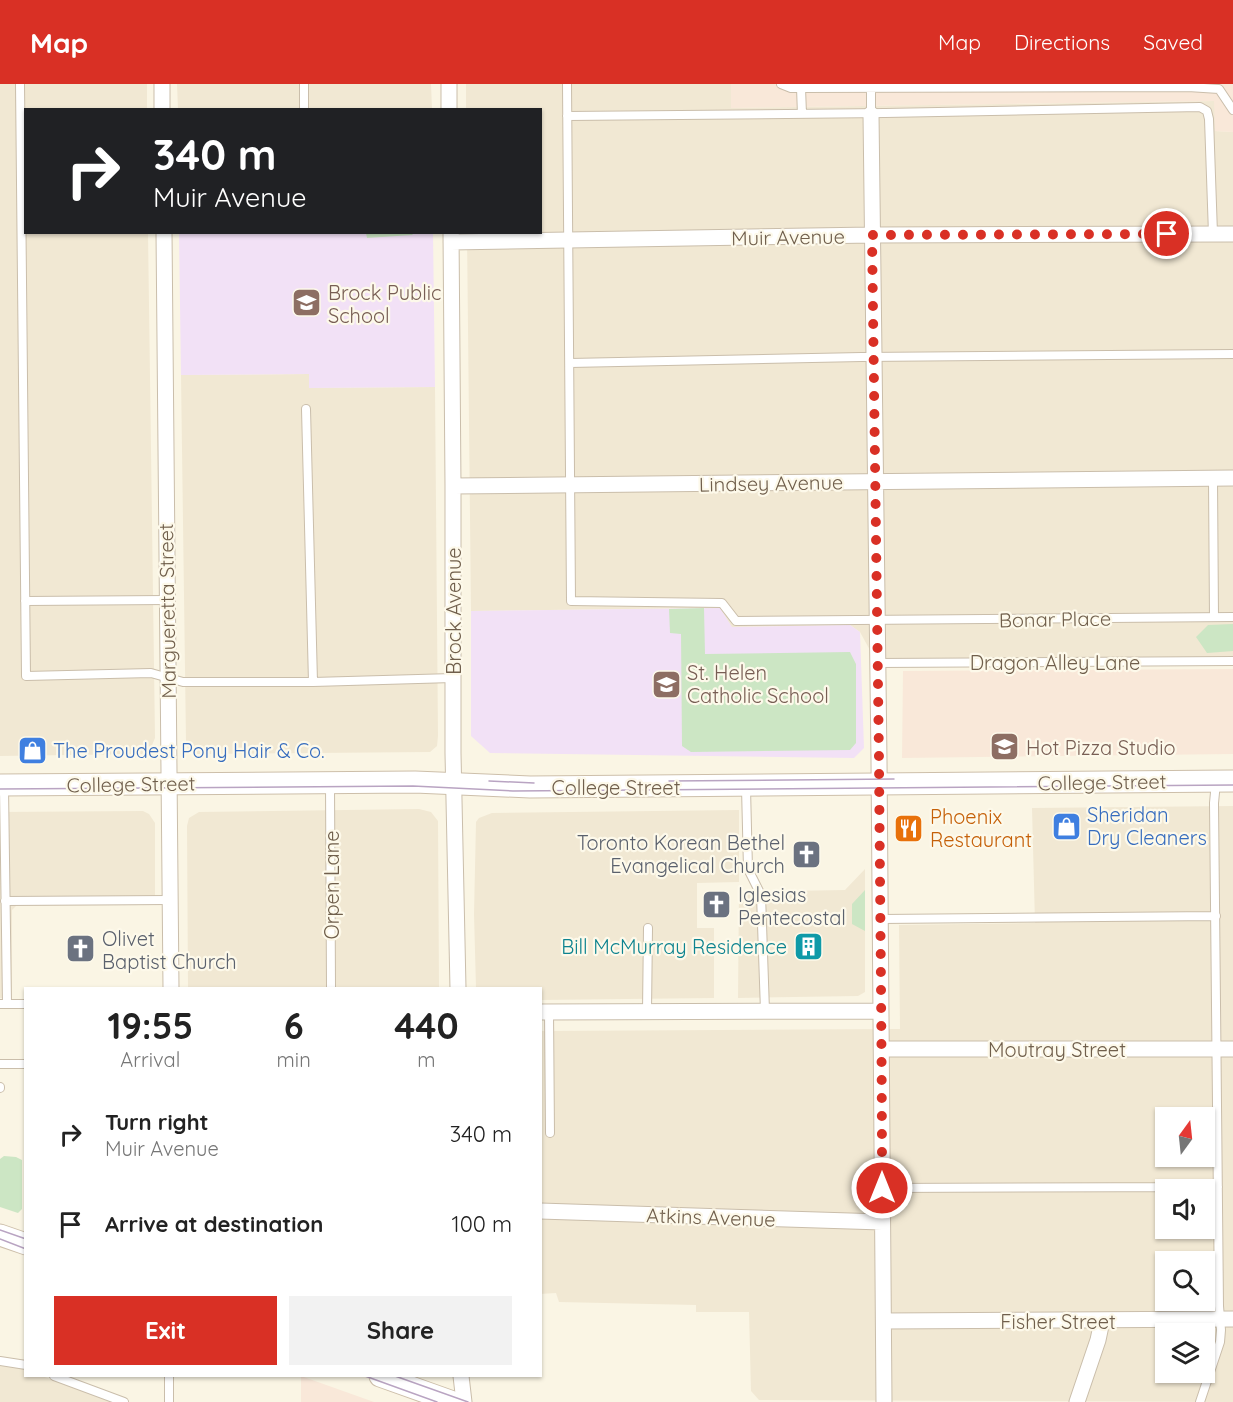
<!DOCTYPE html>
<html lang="en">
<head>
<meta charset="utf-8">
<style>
  :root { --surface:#fff; --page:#f2f2f2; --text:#222; --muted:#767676; --accent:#d93025 }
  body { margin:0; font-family:Quicksand,sans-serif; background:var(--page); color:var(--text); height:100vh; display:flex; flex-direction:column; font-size:22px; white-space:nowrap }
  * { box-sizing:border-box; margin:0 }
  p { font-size:20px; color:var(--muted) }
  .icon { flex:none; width:33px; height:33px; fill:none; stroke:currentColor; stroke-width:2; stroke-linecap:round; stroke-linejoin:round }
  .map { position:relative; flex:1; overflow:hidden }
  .side { position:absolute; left:24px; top:903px; width:518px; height:390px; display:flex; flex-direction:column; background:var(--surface); border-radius:0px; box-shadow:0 2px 4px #0004 }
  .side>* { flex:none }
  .hud { position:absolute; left:24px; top:24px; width:518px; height:126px; border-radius:0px; box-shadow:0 2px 4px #0004; background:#202124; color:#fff; overflow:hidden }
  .needle { width:39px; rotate:15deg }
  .buttons { position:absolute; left:1155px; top:1023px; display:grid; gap:12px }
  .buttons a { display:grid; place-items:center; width:60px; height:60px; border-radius:0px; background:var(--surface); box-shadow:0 2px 4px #0004; font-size:30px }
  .pin { position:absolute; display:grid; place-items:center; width:51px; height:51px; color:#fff; margin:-26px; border:3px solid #fff; border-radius:50%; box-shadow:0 2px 6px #0007 }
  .me { position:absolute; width:66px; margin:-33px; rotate:0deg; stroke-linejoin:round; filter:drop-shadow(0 0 4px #0008) }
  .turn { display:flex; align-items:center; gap:21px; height:126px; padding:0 30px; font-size:27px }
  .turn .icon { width:78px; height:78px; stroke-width:2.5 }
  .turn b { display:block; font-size:42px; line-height:51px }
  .eta { display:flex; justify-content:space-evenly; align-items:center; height:102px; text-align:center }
  .eta b { font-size:36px; font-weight:700; line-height:42px }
  .button { display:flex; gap:12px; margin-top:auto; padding:12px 30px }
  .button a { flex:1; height:69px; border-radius:0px; background:var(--accent); color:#fff; font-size:24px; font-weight:700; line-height:69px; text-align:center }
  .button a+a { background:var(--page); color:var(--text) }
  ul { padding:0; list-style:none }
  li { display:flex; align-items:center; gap:18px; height:90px; padding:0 30px }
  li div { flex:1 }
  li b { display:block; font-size:22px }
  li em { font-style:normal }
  header { display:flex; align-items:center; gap:36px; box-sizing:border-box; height:84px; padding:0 30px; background:var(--accent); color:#fff }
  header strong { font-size:28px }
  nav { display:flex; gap:33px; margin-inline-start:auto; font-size:21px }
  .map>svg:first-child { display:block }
  .residential { fill:#f1e8d3; fill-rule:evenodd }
  .commercial { fill:#f9e8d9 }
  .education { fill:#f2e1f6 }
  .green { fill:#cce6c4 }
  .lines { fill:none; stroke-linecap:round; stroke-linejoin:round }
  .service-casing { stroke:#cabeab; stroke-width:10 }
  .minor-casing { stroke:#cabeab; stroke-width:17 }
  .secondary-casing { stroke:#cdbfaa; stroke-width:23 }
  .service { stroke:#fff; stroke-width:8 }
  .minor { stroke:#fff; stroke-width:15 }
  .secondary { stroke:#fff; stroke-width:21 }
  .tram { stroke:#b9a4c2; stroke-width:1.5 }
  .route { stroke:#d93025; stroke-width:10; stroke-dasharray:0 18 }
  .labels { text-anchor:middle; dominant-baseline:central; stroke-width:4.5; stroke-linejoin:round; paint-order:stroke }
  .street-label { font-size:20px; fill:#705f4c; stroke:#fdf9ea }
  .education-label { font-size:20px; fill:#785e54; stroke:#fdf9ea; text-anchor:start }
  .shop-label { font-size:20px; fill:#366cbe; stroke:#fdf9ea; text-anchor:start }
  .food-label { font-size:20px; fill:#c56008; stroke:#fdf9ea; text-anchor:start }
  .worship-label { font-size:20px; fill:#5b616d; stroke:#fdf9ea; text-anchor:start }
  .culture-label { font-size:20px; fill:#0d838f; stroke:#fdf9ea; text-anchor:end }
</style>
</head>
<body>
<header>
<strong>Map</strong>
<nav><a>Map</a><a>Directions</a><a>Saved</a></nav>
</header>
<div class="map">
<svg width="1233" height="1318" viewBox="0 0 1233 1318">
  <rect width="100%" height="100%" fill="#faf5e4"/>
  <!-- residential -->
  <path class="residential" d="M0,0H147V25L26,26V148L148,149L155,654L150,666L142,670L0,672Z
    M177,0H431L432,25H178Z
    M466,0H731V24L1215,17V47L1233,48V577L877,579L860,548L850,541L731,543L704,524L471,527L467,149L540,148V26L466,25Z
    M309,290L310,304L435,303L438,652L437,662L430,668L195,670L188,665L186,658L181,291Z
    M1233,722V1318L759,1316L751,1307L749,1228H696V1221L559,1218L556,1209L540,1210V1220V947L900,945L899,841L1035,839L1032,724ZM1166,1034H1204V1072H1166ZM1166,1106H1204V1144H1166ZM1166,1178H1204V1216H1166ZM1166,1250H1204V1288H1166Z
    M419,725L431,728L438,737L439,904H188L187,742L189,734L199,728Z
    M739,726V798L697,799V844H714V914L540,916V904H476L474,830L476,738L479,734L492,729Z
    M143,727L149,730L155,739V821L16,822L12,826V914H0V728Z
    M865,785V908L858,912L738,914L739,808L845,806Z
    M0,1276L25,1286L26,1292H42L114,1318H0Z"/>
  <!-- commercial -->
  <path class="commercial" d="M731,0H1233V48L1215,47L1214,17L731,24Z
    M1233,585V670L902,674L903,587Z
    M301,1292L374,1318H301Z"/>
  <!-- education -->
  <path class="education" d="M179,149H433L435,303L309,304V290L181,291Z
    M720,524L732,543L850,541L860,548L864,664L854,674L490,669L471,652V527Z"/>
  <!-- green -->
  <path class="green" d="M366,149V148L414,149L412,151L367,154Z
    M704,524L705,570L850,568L856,580V659L850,666L691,668L682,662L681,550L670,549L669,525Z
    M1233,540V567L1207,569L1196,553L1208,541Z
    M865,806V847L852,840V820Z
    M4,1072L16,1073L22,1076V1125L18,1129L0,1123V1075Z"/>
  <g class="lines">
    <defs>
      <path id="service" d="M20,0L26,592L151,589L183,598H313L453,594
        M304,0V26
        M567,0L571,517L722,519L736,537L1233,533
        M781,0L791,4H801L1188,3L1219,5L1233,26
        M801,4L802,30
        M871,4V30
        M567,32L885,29L1200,23L1207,27L1209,35L1213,150
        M570,279L862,273L1233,270
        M306,325L313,598
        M1213,395L1214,533
        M25,517L167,516
        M877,579L1233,577
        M330,699L331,904
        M4,703L7,920
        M746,704L748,785L761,811L765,927
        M5,817L170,816
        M881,835L1216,832
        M0,920H26
        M647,927L648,844
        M549,928L550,1049
        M0,980H26
        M0,1003V1004
        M882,1104L1218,1103
        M0,1277L26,1281
        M54,1292L124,1318
        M169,1318V1292
        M1200,1318L1220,1258L1221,1246L1219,1222L1214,719L1216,698"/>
      <path id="minor" d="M162,0V26
        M449,0V26
        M871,30L879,676C881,890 883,1104 884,1318
        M164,148L171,904
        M451,148L453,402V669L458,904
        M451,158L872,151L1233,150
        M453,402L1233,394
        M540,928L881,927
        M882,965H1233
        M540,1127L882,1138
        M884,1237L1233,1235
        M461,1292L464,1318
        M1077,1318L1098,1256L1102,1237"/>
      <path id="secondary" d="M0,701L415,698L530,703L1233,697
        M0,1151L26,1160
        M380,1292L453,1318"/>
    </defs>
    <!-- service casing -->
    <use href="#service" class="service-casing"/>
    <!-- minor casing -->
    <use href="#minor" class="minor-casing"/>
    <!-- secondary casing -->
    <use href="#secondary" class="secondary-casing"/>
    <!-- service -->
    <use href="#service" class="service"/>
    <!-- minor -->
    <use href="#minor" class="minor"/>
    <!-- secondary -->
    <use href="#secondary" class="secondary"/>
    <!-- tram -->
    <path class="tram" d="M489,697L534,699
      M669,697L894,695
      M0,705L413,702L513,707L1233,701
      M0,1146L26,1155
      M0,1155L26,1165
      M365,1292L437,1318
      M395,1292L468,1318"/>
  </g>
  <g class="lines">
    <!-- route -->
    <path class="route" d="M882,1104C882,961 880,818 879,676L872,151L1167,150"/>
  </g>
  <!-- icons -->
  <defs>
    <symbol id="school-square" viewBox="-11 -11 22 22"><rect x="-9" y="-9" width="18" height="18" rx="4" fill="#8d6e63" stroke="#fdf9ea"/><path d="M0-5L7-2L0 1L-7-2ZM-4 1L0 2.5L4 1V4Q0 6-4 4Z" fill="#fff"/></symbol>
    <symbol id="university-square" viewBox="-11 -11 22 22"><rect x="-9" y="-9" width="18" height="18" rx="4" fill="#8d6e63" stroke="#fdf9ea"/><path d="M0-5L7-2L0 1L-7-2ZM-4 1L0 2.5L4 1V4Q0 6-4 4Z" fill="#fff"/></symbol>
    <symbol id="shop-square" viewBox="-11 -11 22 22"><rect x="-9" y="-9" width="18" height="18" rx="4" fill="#3f7fe0" stroke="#fdf9ea"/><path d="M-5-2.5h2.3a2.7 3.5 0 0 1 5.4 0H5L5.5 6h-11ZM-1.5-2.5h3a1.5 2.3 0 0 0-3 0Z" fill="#fff"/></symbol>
    <symbol id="restaurant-square" viewBox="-11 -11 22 22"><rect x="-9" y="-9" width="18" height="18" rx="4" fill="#e8710a" stroke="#fdf9ea"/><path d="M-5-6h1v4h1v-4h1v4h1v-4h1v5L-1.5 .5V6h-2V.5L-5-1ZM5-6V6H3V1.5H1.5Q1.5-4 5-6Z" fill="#fff"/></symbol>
    <symbol id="church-square" viewBox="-11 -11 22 22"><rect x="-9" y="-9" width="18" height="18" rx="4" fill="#6b7280" stroke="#fdf9ea"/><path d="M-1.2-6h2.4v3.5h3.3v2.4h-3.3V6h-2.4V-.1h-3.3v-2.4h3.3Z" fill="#fff"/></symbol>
    <symbol id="building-square" viewBox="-11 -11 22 22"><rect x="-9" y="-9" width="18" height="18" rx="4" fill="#0f9aa8" stroke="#fdf9ea"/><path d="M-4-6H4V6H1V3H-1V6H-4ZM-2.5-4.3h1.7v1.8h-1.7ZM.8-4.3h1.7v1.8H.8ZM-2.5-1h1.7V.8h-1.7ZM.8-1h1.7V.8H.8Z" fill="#fff"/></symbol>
  </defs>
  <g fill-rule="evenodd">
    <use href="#school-square" x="290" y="202" width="33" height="33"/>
    <use href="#school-square" x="650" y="584" width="33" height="33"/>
    <use href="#university-square" x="988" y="646" width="33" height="33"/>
    <use href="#shop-square" x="16" y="650" width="33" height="33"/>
    <use href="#shop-square" x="1050" y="726" width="33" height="33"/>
    <use href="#restaurant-square" x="892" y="728" width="33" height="33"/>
    <use href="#church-square" x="790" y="754" width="33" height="33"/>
    <use href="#church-square" x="700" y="804" width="33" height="33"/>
    <use href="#building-square" x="792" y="846" width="33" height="33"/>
    <use href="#church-square" x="64" y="848" width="33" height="33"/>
  </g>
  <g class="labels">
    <!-- street labels -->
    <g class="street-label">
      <text transform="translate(788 153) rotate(-1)">Muir Avenue</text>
      <text transform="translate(771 399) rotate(-1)">Lindsey Avenue</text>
      <text transform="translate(167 527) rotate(-91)">Margueretta Street</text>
      <text transform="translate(453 527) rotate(-90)">Brock Avenue</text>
      <text transform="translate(1055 535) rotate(-1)">Bonar Place</text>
      <text x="1055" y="578">Dragon Alley Lane</text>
      <text transform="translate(1102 698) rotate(-1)">College Street</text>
      <text transform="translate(131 700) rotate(-1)">College Street</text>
      <text x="616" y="703">College Street</text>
      <text transform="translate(331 801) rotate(-90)">Orpen Lane</text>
      <text x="1057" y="965">Moutray Street</text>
      <text transform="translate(711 1133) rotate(2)">Atkins Avenue</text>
      <text x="1058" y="1237">Fisher Street</text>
    </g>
    <!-- education labels -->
    <g class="education-label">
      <text x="328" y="208">Brock Public<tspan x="328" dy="23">School</tspan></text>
      <text x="687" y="588">St. Helen<tspan x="687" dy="23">Catholic School</tspan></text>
      <text x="1026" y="663">Hot Pizza Studio</text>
    </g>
    <!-- shop labels -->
    <g class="shop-label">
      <text x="53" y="666">The Proudest Pony Hair &amp; Co.</text>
      <text x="1087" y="730">Sheridan<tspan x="1087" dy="23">Dry Cleaners</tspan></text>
    </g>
    <!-- food labels -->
    <g class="food-label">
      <text x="930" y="732">Phoenix<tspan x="930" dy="23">Restaurant</tspan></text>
    </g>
    <!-- worship labels -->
    <g class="worship-label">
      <text x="785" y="758" text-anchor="end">Toronto Korean Bethel<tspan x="785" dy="23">Evangelical Church</tspan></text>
      <text x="738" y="810">Iglesias<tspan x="738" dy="23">Pentecostal</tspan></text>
      <text x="102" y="854">Olivet<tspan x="102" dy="23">Baptist Church</tspan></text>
    </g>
    <!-- culture labels -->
    <g class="culture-label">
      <text x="787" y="862">Bill McMurray Residence</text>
    </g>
  </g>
</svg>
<div class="buttons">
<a><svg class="needle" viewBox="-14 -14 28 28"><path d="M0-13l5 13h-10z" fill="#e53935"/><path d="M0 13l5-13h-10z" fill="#767676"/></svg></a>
<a><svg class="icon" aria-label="sound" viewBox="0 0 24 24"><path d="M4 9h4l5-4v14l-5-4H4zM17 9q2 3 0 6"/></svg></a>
<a><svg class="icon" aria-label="search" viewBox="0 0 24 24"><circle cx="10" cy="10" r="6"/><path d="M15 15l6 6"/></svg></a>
<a><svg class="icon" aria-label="layers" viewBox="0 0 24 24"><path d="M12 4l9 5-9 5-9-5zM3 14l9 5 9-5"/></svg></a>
</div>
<div class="pin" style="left:1167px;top:150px;background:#d93025"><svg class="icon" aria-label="arrive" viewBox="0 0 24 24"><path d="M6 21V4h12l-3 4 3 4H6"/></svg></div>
<svg class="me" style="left:882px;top:1104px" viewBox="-20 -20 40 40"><circle r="17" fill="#d93025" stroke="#fff" stroke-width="3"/><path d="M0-11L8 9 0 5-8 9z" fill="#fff"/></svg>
<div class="hud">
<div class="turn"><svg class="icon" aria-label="right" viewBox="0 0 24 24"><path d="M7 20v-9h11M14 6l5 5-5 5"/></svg><div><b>340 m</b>Muir Avenue</div></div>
</div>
<section class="side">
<div class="eta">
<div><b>19:55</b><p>Arrival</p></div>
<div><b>6</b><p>min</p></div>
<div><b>440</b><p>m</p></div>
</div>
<ul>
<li><svg class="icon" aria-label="right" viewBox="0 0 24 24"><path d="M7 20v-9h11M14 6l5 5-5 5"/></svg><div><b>Turn right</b><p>Muir Avenue</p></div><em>340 m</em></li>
<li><svg class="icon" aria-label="arrive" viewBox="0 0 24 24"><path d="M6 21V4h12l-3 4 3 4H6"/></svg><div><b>Arrive at destination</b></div><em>100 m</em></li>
</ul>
<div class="button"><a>Exit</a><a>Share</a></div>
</section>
</div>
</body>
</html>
